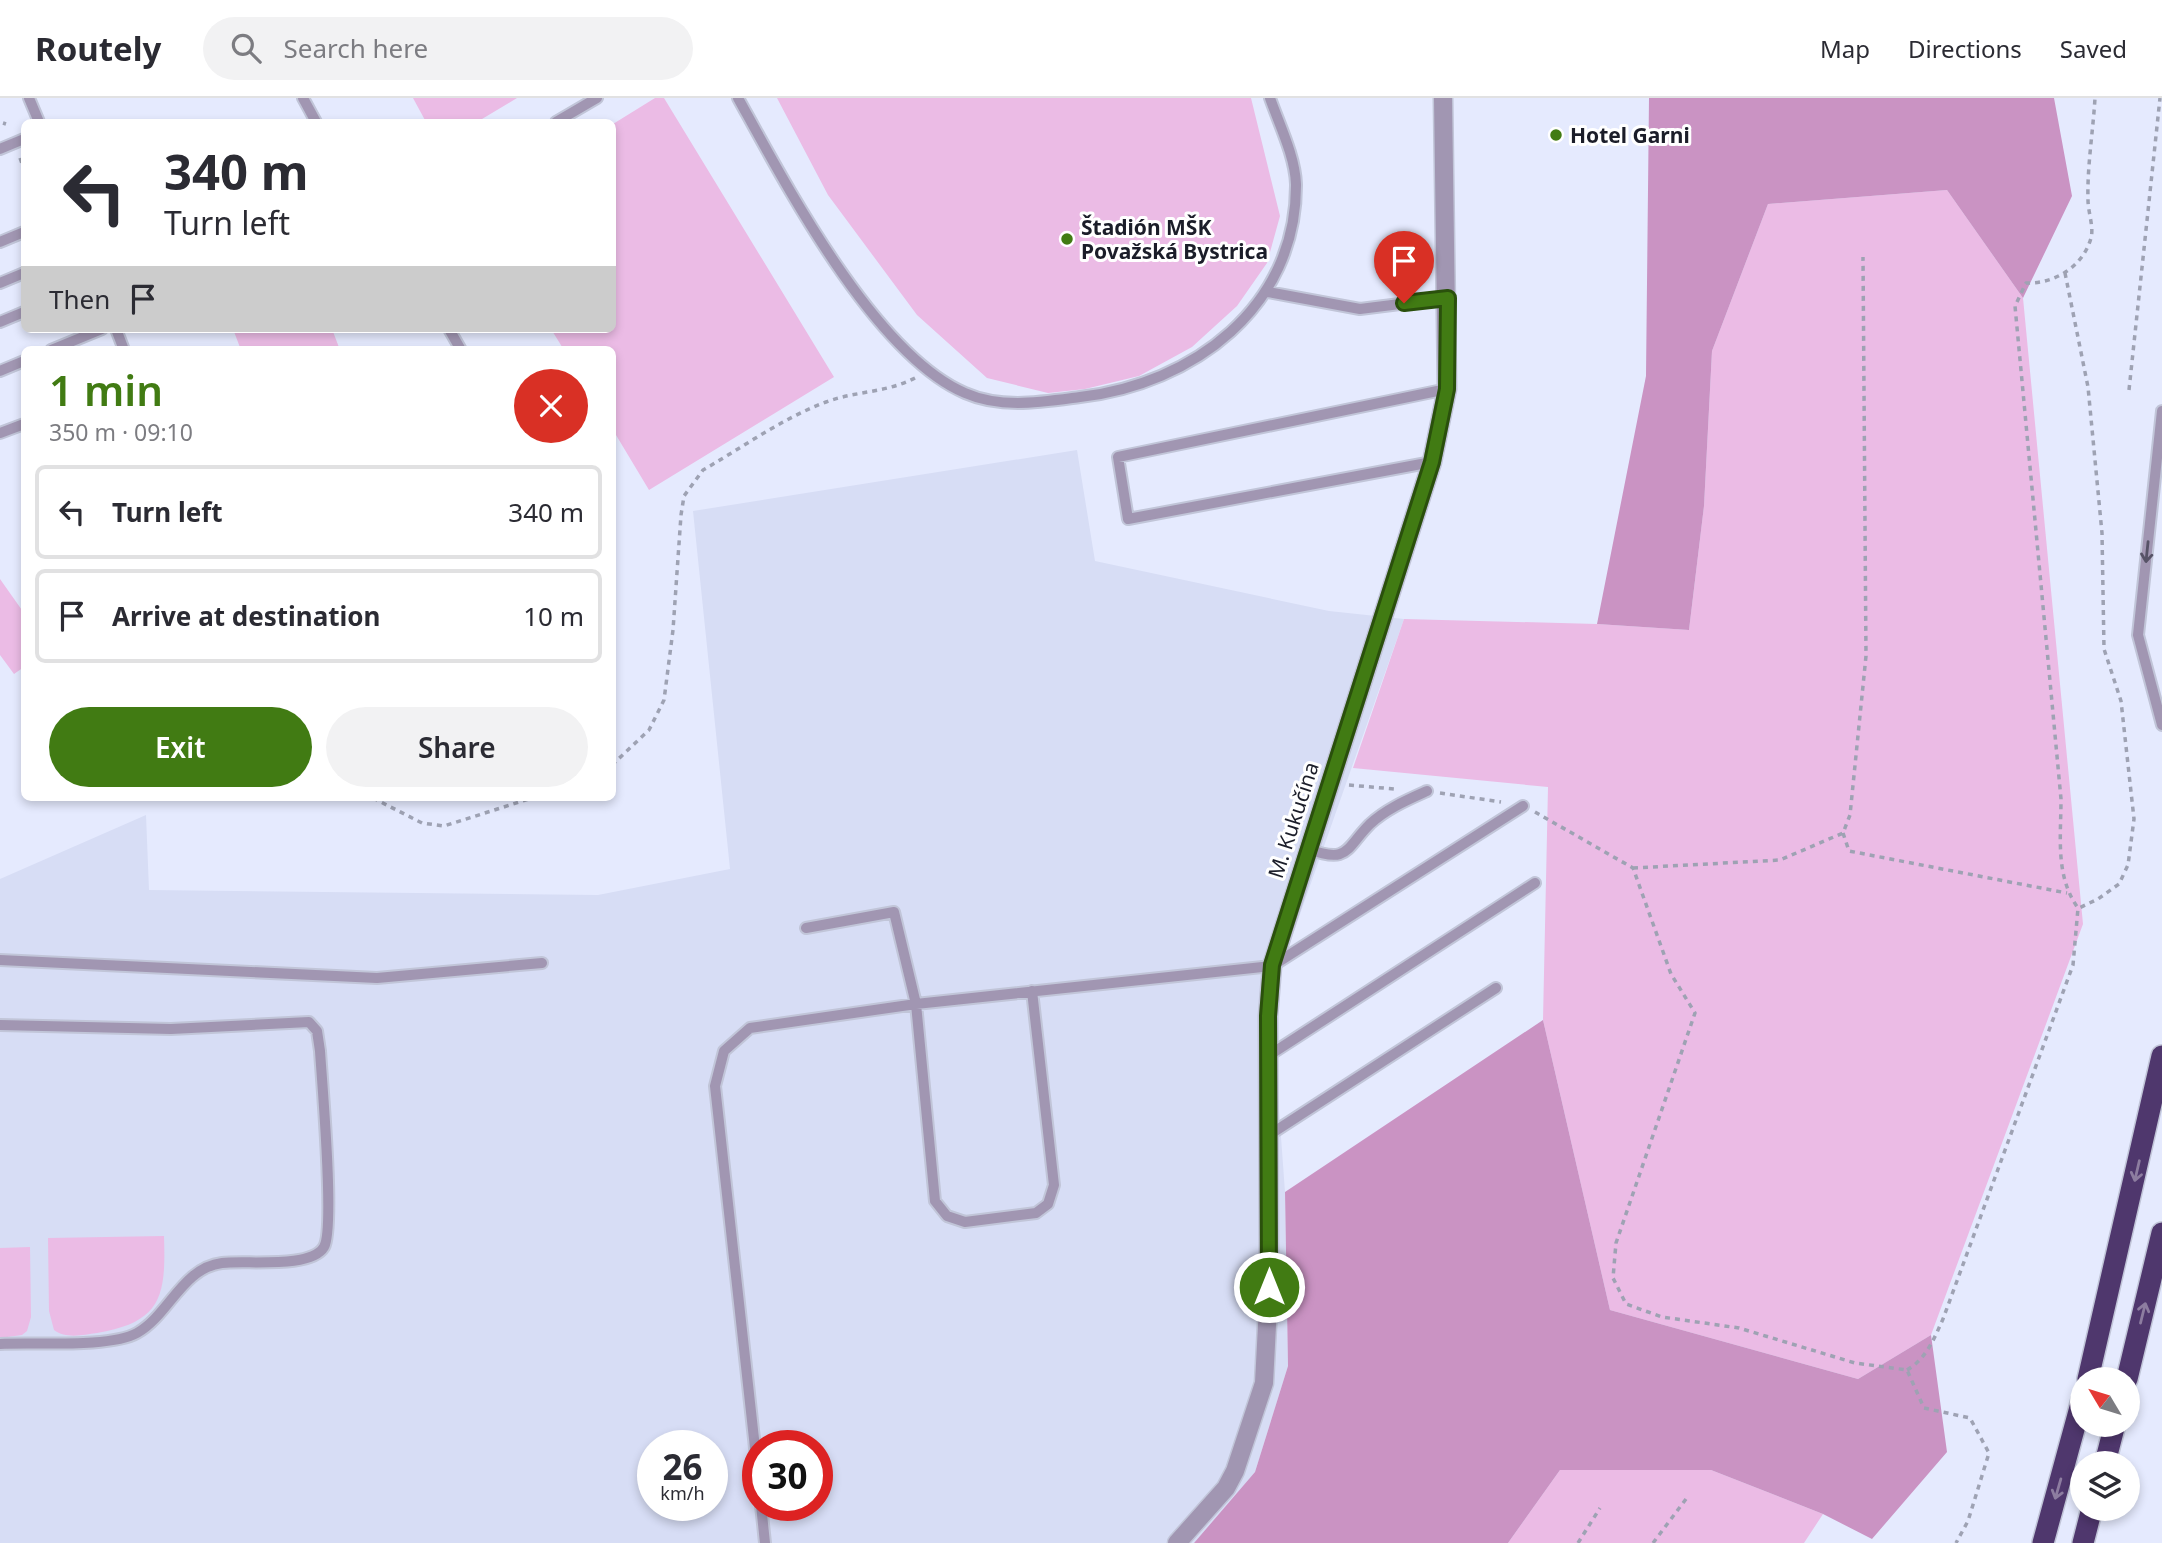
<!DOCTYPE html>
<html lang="en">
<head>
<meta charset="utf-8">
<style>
  :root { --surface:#fff; --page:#f2f2f3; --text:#2b2b33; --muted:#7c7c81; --line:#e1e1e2; --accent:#417b13 }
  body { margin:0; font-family:"Noto Sans",sans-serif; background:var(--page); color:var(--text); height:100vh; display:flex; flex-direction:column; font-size:26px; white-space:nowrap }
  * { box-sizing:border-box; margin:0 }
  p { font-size:23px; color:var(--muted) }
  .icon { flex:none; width:38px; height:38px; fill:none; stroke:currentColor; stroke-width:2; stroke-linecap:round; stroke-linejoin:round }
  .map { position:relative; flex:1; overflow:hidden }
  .panel { position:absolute; left:21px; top:248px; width:595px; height:455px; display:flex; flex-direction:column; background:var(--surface); border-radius:10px; box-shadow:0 4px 10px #0003 }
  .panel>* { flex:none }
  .banner { position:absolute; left:21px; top:21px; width:595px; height:214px; border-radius:10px; box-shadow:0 4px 10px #0003; background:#fff; color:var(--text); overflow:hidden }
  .needle { width:46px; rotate:308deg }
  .fabs { position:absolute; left:2070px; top:1269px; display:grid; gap:14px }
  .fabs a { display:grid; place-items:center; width:70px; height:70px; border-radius:50%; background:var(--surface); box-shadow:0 4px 10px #0003; font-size:35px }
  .speed { position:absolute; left:637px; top:1332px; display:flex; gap:14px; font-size:35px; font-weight:700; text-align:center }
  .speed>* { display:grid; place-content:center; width:91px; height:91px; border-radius:50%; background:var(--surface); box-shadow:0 4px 10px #0003; line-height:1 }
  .speed small { font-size:18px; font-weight:400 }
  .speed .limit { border:10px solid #d22; background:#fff; color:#111 }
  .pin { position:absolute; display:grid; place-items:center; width:60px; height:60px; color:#fff; margin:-72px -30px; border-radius:50% 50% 50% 0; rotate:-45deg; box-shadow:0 0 7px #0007 }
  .pin .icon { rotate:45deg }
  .me { position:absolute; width:77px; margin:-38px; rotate:0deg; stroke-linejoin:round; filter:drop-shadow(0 0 5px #0008) }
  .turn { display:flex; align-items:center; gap:24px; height:147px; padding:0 28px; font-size:32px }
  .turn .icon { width:91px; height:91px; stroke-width:2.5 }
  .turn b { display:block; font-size:49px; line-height:60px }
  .then { display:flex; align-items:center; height:66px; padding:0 28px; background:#0003; gap:14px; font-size:26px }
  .round { display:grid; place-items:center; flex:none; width:74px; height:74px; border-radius:37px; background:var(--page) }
  .head { display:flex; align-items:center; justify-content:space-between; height:119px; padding:0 28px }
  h1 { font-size:42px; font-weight:600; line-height:52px; color:var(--accent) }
  .cta { display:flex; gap:14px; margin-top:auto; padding:14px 28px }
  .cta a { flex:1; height:80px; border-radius:42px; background:var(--accent); color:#fff; font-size:28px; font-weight:600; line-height:80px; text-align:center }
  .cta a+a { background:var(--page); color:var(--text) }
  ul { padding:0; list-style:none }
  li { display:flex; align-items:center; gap:21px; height:94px; margin:0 14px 10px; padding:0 14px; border:4px solid var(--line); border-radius:10px }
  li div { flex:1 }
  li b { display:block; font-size:26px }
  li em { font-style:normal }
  header { display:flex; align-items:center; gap:42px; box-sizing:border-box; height:98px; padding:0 35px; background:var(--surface); border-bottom:2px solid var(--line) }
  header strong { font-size:33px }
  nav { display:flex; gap:38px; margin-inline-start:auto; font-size:24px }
  .search { width:490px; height:63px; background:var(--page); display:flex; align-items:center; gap:18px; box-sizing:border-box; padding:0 24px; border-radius:38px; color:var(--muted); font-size:26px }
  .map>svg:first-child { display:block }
  .built { fill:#d7ddf5; fill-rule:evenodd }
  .green { fill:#ebbbe5 }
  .forest { fill:#ca93c3 }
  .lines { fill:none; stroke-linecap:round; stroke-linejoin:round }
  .service-casing { stroke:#c1c5d8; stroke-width:14 }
  .minor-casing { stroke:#c1c5d8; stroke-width:21 }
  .motorway-casing { stroke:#c1c5d8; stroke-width:24 }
  .path { stroke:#9ea2b3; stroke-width:3.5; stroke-dasharray:5 5; stroke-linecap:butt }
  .service { stroke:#a196b2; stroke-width:10 }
  .minor { stroke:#a196b2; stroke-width:18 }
  .motorway { stroke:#4f376d; stroke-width:21 }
  .oneway { stroke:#575367 }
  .oneway2 { stroke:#8d7da0 }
  .route-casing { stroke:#2a500c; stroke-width:18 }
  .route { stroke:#417b13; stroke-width:12 }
  .poi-dot { fill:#417b13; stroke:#fff; stroke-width:2.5 }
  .labels { text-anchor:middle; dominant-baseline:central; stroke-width:6; stroke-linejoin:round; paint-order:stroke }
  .poi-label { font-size:21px; font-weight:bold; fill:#1b1d29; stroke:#fff; text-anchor:start }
  .street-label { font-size:21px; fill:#1b1d29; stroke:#fff }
</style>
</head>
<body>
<header>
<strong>Routely</strong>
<div class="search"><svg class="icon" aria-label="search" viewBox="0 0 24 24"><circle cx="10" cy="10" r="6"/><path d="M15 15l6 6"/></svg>Search here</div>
<nav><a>Map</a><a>Directions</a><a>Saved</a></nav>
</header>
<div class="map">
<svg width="2162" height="1445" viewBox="0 0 2162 1445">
  <rect width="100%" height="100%" fill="#e5eafe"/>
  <!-- built -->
  <path class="built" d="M1077,352L1095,463L1329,513L1404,521L1279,876L1276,970L1285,1094L1288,1268L1255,1374L1194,1445H0V781L146,717L149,792L598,797L730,771L693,413ZM653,1348H712V1407H653ZM758,1348H817V1407H758Z"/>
  <!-- green -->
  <path class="green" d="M413,0H517L477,24H426Z
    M655,0H664L834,279L649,392L613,332L612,252H564L551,231H612L613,26Z
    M777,0H1251L1280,118L1267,165L1237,208L1192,249L1139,278L1085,291L1048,295L987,280L917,217L828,97Z
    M1947,92L2023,200L2083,826L1931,1237L1858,1281L1610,1212L1543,922L1548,689L1353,670L1404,521L1597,526L1689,532L1704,408L1712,253L1768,106Z
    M233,231H332L340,252H241Z
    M0,481L24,515V569L14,576L0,557Z
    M164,1138C166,1198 162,1224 97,1235C83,1237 66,1241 54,1232L49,1213L48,1140Z
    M30,1149L31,1219L27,1233L22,1237L0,1240V1150Z
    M1560,1372H1711L1823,1416L1804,1445H1508Z"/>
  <!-- forest -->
  <path class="forest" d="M1649,0H2054L2072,98L2023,200L1947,92L1768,106L1712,253L1704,408L1689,532L1597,526L1646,278Z
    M1543,922L1610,1212L1858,1281L1931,1237L1947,1354L1872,1441L1823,1416L1711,1372H1560L1508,1445H1194L1255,1374L1288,1268L1285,1094Z"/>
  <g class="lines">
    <defs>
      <path id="service" d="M29,0L39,24
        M303,0L316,24
        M738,0C785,85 874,256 965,295C1001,311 1042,304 1080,299C1193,286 1297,209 1296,86C1295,58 1279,26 1270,0
        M556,24L597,0
        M0,51L24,41
        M0,144L24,134
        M0,185L24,175
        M1268,194L1360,211L1448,200
        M0,224L24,214
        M116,231L124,252
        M449,231L461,252
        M51,252L102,231
        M0,273L24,263
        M2162,313L2138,537L2162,627
        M0,335L24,326
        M1432,364L1128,421L1118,359L1447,291
        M1308,751C1349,766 1345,751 1370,726C1386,711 1407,702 1427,693
        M806,830L894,814L916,906L935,1103L947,1118L965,1124L1036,1115L1048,1106L1054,1087L1032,893
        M0,862L377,880L542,865
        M0,927L171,931L309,924L317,933L320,953C322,985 335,1130 324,1149C311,1171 246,1162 222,1165C182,1170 169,1217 137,1235C111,1250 33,1244 0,1246
        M1268,958L1535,785
        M1269,1037L1496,890
        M758,1377L715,988L724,953L750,930L916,906L1272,868L1523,708
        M761,1407L765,1445"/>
      <path id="minor" d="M1177,1445L1226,1390L1235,1373L1264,1285L1269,1189L1268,918L1272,868L1432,364L1447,291L1443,0"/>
      <path id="motorway" d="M2088,1281L2162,958
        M2127,1281L2162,1135
        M2105,1365L2115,1326
        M2043,1445L2082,1302
        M2083,1445L2092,1410"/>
    </defs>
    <!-- service casing -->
    <use href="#service" class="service-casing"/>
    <!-- minor casing -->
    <use href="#minor" class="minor-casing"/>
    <!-- motorway casing -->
    <use href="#motorway" class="motorway-casing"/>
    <!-- path -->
    <path class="path" d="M3,25L6,26
      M20,60L24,71
      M2065,175L2088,289L2102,435L2104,551L2121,603L2134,721L2128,767L2119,786L2098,801L2079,810
      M2129,292L2160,0
      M612,667L649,632L664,602L673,532L681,417L684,398L703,372C743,349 783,320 826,304C855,293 886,295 915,280
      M1349,687L1394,691
      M1440,695L1501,704
      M373,700L422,725L444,728L532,700
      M1535,714L1633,770L1671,876L1695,915L1616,1145L1613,1180L1626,1206L1662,1219L1739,1230L1855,1265L1907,1272L1924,1310L1970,1320L1989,1355L1968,1423L1956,1445
      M1843,735L1849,753L2067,795
      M1633,770L1780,762L1843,735L1850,717L1866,558L1863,159
      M1907,1272C1926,1261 1934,1241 1943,1221L2073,867L2078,810C2055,778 2061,739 2061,701L2015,208L2026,185C2054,186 2083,169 2091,140C2094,129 2088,114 2088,102C2087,69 2093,34 2095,0
      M1578,1445L1600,1410
      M1653,1445L1689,1397"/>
    <!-- service -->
    <use href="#service" class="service"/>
    <!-- minor -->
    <use href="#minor" class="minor"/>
    <!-- motorway -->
    <use href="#motorway" class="motorway"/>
  </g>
  <!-- one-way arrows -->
  <defs><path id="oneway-shaft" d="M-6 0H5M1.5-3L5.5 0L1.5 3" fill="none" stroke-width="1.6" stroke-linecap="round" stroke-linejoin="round" transform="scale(1.75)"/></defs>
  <use class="oneway" href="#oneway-shaft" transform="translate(2147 454) rotate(96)"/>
  <g class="oneway2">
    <use href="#oneway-shaft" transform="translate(2137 1073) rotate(103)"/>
    <use href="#oneway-shaft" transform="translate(2143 1215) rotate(-76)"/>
    <use href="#oneway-shaft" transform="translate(2058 1391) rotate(106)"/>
  </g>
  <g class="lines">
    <defs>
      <path id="route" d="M1269,1189L1268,918L1272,867L1432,364L1447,291L1448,200L1404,205"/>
    </defs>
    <!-- route casing -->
    <use href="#route" class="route-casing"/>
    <!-- route -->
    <use href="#route" class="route"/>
  </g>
  <!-- markers -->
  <g class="poi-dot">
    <circle cx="1556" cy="37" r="7"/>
    <circle cx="1067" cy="141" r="7"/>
  </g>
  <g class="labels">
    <!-- poi labels -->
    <g class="poi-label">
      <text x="1570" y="37">Hotel Garni</text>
      <text x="1081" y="129">Štadión MŠK<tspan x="1081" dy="24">Považská Bystrica</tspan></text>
    </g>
    <!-- street labels -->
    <g class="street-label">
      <text transform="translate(1293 722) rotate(-72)">M. Kukučína</text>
    </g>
  </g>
</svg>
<div class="fabs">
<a><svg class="needle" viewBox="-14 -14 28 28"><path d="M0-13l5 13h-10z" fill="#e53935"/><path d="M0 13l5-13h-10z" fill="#7c7c81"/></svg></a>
<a><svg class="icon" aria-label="layers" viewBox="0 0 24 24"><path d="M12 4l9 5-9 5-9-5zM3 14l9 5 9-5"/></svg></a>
</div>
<div class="speed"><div>26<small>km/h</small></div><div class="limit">30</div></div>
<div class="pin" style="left:1404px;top:205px;background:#d93025"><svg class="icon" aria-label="arrive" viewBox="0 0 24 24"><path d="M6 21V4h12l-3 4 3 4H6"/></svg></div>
<svg class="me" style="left:1269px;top:1189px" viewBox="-20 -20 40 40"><circle r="17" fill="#417b13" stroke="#fff" stroke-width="3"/><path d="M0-11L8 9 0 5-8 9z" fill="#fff"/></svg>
<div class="banner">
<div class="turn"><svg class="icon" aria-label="left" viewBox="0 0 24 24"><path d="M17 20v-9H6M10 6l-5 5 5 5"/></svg><div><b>340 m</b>Turn left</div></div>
<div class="then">Then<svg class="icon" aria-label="arrive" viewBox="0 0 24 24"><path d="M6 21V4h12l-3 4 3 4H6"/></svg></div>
</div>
<section class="panel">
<div class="head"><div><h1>1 min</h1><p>350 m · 09:10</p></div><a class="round" style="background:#d93025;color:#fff"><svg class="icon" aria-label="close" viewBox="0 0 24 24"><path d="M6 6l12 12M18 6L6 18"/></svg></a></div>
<ul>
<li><svg class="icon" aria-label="left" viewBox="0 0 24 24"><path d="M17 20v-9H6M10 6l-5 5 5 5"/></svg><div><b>Turn left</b></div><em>340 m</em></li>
<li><svg class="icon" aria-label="arrive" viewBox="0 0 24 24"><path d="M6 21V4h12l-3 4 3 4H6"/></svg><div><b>Arrive at destination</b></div><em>10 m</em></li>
</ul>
<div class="cta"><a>Exit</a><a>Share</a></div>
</section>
</div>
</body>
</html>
